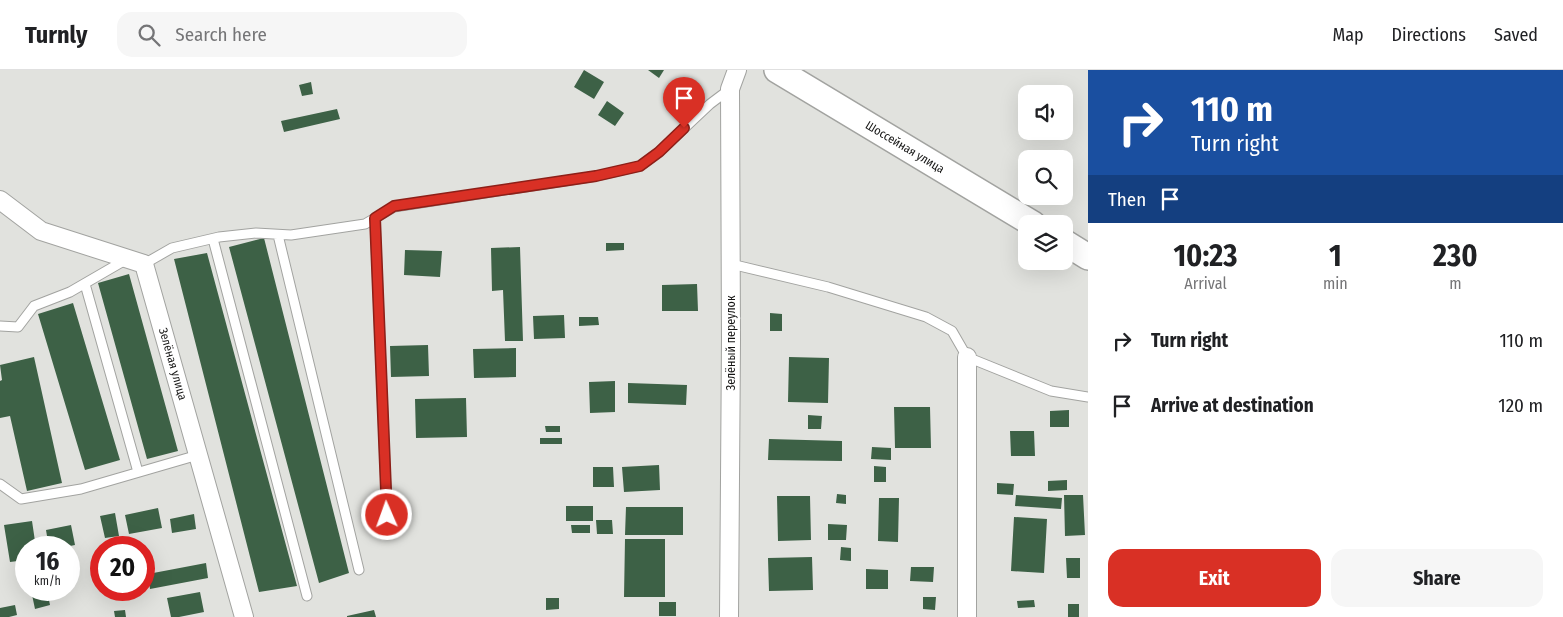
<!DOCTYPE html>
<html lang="en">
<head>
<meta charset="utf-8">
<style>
  :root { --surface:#fff; --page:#f6f6f6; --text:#202124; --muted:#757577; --line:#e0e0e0; --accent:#d93025 }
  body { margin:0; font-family:"Fira Sans Condensed",sans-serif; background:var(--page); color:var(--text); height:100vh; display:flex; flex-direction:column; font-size:19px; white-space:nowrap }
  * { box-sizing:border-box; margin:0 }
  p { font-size:16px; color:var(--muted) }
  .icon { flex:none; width:28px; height:28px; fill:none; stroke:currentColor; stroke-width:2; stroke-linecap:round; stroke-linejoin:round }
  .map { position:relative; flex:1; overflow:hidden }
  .side { display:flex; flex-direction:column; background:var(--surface); width:475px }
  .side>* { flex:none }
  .hud { background:#1a4fa0; color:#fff; overflow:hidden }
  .buttons { position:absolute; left:1018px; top:15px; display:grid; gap:10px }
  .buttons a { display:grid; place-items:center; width:55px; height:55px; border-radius:10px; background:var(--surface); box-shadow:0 5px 20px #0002; font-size:25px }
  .speed { position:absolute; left:15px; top:466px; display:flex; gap:10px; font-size:25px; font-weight:700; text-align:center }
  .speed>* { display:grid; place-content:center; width:65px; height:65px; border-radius:50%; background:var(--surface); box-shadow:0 5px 20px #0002; line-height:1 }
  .speed small { font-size:12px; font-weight:400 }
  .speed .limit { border:8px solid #d22; background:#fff; color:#111 }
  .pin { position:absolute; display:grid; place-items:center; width:42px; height:42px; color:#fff; margin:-51px -21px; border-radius:50% 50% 50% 0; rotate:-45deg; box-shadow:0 0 5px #0007 }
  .pin .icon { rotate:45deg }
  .me { position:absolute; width:55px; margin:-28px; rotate:358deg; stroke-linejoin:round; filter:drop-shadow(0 0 4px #0008) }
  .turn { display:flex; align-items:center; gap:18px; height:105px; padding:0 20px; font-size:22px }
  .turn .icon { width:65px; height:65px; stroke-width:2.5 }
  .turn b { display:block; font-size:35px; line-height:42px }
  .then { display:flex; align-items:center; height:48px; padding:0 20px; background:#0003; gap:10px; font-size:19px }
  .eta { display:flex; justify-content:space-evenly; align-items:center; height:85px; text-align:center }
  .eta b { font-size:30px; font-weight:700; line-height:35px }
  .action { display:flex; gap:10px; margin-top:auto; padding:10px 20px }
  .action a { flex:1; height:58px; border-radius:15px; background:var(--accent); color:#fff; font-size:20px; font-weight:700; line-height:58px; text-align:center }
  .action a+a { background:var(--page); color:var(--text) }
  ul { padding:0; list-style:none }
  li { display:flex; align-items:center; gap:15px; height:65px; padding:0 20px }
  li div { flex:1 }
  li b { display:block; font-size:19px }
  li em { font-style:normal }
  header { display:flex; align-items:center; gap:30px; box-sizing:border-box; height:70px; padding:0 25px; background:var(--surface); border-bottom:1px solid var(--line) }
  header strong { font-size:24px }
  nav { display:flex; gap:28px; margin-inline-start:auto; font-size:18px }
  .search { width:350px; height:45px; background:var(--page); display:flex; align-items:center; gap:12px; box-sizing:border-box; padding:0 18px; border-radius:15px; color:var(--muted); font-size:19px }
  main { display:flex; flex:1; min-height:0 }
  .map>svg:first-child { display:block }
  .building { fill:#3d6146 }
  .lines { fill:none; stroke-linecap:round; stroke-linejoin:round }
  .service-casing { stroke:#a2a3a0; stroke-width:11 }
  .minor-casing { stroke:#a2a3a0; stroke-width:20 }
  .secondary-casing { stroke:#a2a3a0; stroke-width:28 }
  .service { stroke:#fff; stroke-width:9 }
  .minor { stroke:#fff; stroke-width:18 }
  .secondary { stroke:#fff; stroke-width:25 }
  .route-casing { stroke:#8d1f18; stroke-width:12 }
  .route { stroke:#d93025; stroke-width:9 }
  .labels { text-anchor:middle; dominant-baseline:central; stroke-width:5; stroke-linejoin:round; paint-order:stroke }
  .street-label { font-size:12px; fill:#161615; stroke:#fff }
</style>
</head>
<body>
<header>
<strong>Turnly</strong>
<div class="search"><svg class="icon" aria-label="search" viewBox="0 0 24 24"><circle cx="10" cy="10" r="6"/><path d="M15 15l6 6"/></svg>Search here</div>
<nav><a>Map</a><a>Directions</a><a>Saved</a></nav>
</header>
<main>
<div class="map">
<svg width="1088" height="547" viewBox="0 0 1088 547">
  <rect width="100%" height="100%" fill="#e1e2de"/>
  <!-- building -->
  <path class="building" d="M584,0L604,12L594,29L574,17Z
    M648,0H664L659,8Z
    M311,12L313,24L302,26L299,15Z
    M607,31L624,43L615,56L598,45Z
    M337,39L340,49L284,62L281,51Z
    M264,168L349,503L319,513L229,177Z
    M606,173H624V180L606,181Z
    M520,177L523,271H505L503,220L492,221L491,178Z
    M405,180L442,181L440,207L404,205Z
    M207,183L297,516L259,522L174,189Z
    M129,204L178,381L147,389L98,213Z
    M697,214L698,241H662V215Z
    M73,233L120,390L85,400L38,244Z
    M770,243L782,244V261H770Z
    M564,245L565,268L534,269L533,246Z
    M579,247H598L599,255L579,256Z
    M428,275L429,306L391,307L390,276Z
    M516,278V307L474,308L473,279Z
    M34,287L62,413L27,421L10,346L0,348V311L2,310L0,295Z
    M789,287L829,288L828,333L788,332Z
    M615,311V342L590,343L589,312Z
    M628,313L687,315L686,335L628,333Z
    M466,328L467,367L416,368L415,329Z
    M894,337H930L931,378H895Z
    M1069,340V357H1050V341Z
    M808,345L822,346L821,359H808Z
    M545,356H560V362H546Z
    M1010,361H1034L1035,386H1011Z
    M540,368H562V374H540Z
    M769,369L842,371V391L768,390Z
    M872,377L891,378V390L871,389Z
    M659,395L660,420L624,422L622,397Z
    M874,396L886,397V412H874Z
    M593,397H613L614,417H593Z
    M1067,410V420L1048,421V411Z
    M997,413L1014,414L1013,425L997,424Z
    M837,424L846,425V434L836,433Z
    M1016,425L1062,428L1061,439L1015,436Z
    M1064,425H1083L1085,465L1065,466Z
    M777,426H810L811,470L778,471Z
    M879,428H899L898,472L878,471Z
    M566,436H593V451H566Z
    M626,437H683V465H625Z
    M158,438L162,458L129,464L125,445Z
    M115,443L119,466L105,468L100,446Z
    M194,444L196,459L172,463L170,449Z
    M1014,447L1047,449L1044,503L1011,501Z
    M596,450H612L613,464H597Z
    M32,451L36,478H26V490L10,492L4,455Z
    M828,454L847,455L846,470H828Z
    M71,455L75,475L60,478H49L46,460Z
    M571,455H590V463H572Z
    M625,469H665V527H624Z
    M841,477L851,478V491L840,490Z
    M812,487L813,520L769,521L768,488Z
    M1066,488H1080V508H1067Z
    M206,493L208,508L150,519L148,504Z
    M911,497H934L933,512L910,511Z
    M866,499L888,500V519H866Z
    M31,520H47L50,535L35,539Z
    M200,522L204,542L179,547H171L167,528Z
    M923,527H936L935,540L923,539Z
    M546,528H559V539L546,540Z
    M1034,530L1035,537L1018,538L1017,531Z
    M659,532H676V546H659Z
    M1068,534H1079V547H1068Z
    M15,535L17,545L9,547H0V538Z
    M125,540L126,547H115L114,541Z
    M374,540L376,547H347V546Z"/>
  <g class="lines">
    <defs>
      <path id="service" d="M375,148L387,445
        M278,165L359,500
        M213,169L307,526
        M144,194L172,178L219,167L256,163L291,165L365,154L394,137L597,106L640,96L659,82L710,34L730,19
        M731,194L828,217L926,247L952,261L967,287L1051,321L1088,327
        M85,214L138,402
        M0,256L18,257L34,236L70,222L127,189
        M0,414L21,429L81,419L198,385"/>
      <path id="minor" d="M0,130L41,161L144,194L244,547
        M967,287V547
        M729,547L731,270L730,19L737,0"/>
      <path id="secondary" d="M777,0L1033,154
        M1064,172L1088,187"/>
    </defs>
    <!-- service casing -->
    <use href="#service" class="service-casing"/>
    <!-- minor casing -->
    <use href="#minor" class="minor-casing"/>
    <!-- secondary casing -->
    <use href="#secondary" class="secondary-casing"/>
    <!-- service -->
    <use href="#service" class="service"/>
    <!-- minor -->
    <use href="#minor" class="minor"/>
    <!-- secondary -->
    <use href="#secondary" class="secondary"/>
  </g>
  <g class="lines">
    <defs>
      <path id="route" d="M387,445L375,148L394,136L596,106L640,96L659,82L684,58"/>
    </defs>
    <!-- route casing -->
    <use href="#route" class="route-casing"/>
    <!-- route -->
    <use href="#route" class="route"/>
  </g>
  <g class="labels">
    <!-- street labels -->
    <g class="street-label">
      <text transform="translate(905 77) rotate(31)">Шоссейная улица</text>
      <text transform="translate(731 273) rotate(-90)">Зелёный переулок</text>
      <text transform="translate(173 294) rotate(74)">Зелёная улица</text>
    </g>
  </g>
</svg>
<div class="buttons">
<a><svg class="icon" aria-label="sound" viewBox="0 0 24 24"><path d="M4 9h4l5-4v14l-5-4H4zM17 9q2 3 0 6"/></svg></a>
<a><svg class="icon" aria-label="search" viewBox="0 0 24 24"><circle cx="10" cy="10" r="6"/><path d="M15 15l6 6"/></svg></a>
<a><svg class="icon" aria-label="layers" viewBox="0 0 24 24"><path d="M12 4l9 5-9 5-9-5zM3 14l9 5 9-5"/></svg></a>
</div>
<div class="speed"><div>16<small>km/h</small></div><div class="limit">20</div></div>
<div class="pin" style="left:684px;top:58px;background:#d93025"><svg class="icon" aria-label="arrive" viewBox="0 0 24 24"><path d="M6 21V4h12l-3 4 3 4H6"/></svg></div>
<svg class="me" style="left:387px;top:445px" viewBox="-20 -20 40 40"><circle r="17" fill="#d93025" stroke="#fff" stroke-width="3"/><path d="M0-11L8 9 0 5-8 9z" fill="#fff"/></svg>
</div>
<section class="side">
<div class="hud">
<div class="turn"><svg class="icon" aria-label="right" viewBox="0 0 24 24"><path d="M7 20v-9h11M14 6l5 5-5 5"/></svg><div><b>110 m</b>Turn right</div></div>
<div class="then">Then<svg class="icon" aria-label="arrive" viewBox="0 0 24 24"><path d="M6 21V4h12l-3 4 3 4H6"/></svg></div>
</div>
<div class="eta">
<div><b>10:23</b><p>Arrival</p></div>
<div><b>1</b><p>min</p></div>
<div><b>230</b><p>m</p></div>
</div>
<ul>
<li><svg class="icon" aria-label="right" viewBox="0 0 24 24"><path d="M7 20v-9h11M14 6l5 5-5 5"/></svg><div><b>Turn right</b></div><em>110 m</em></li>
<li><svg class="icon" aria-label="arrive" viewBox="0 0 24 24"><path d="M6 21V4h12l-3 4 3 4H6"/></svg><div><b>Arrive at destination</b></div><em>120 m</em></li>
</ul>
<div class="action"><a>Exit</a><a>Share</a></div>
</section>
</main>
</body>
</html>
